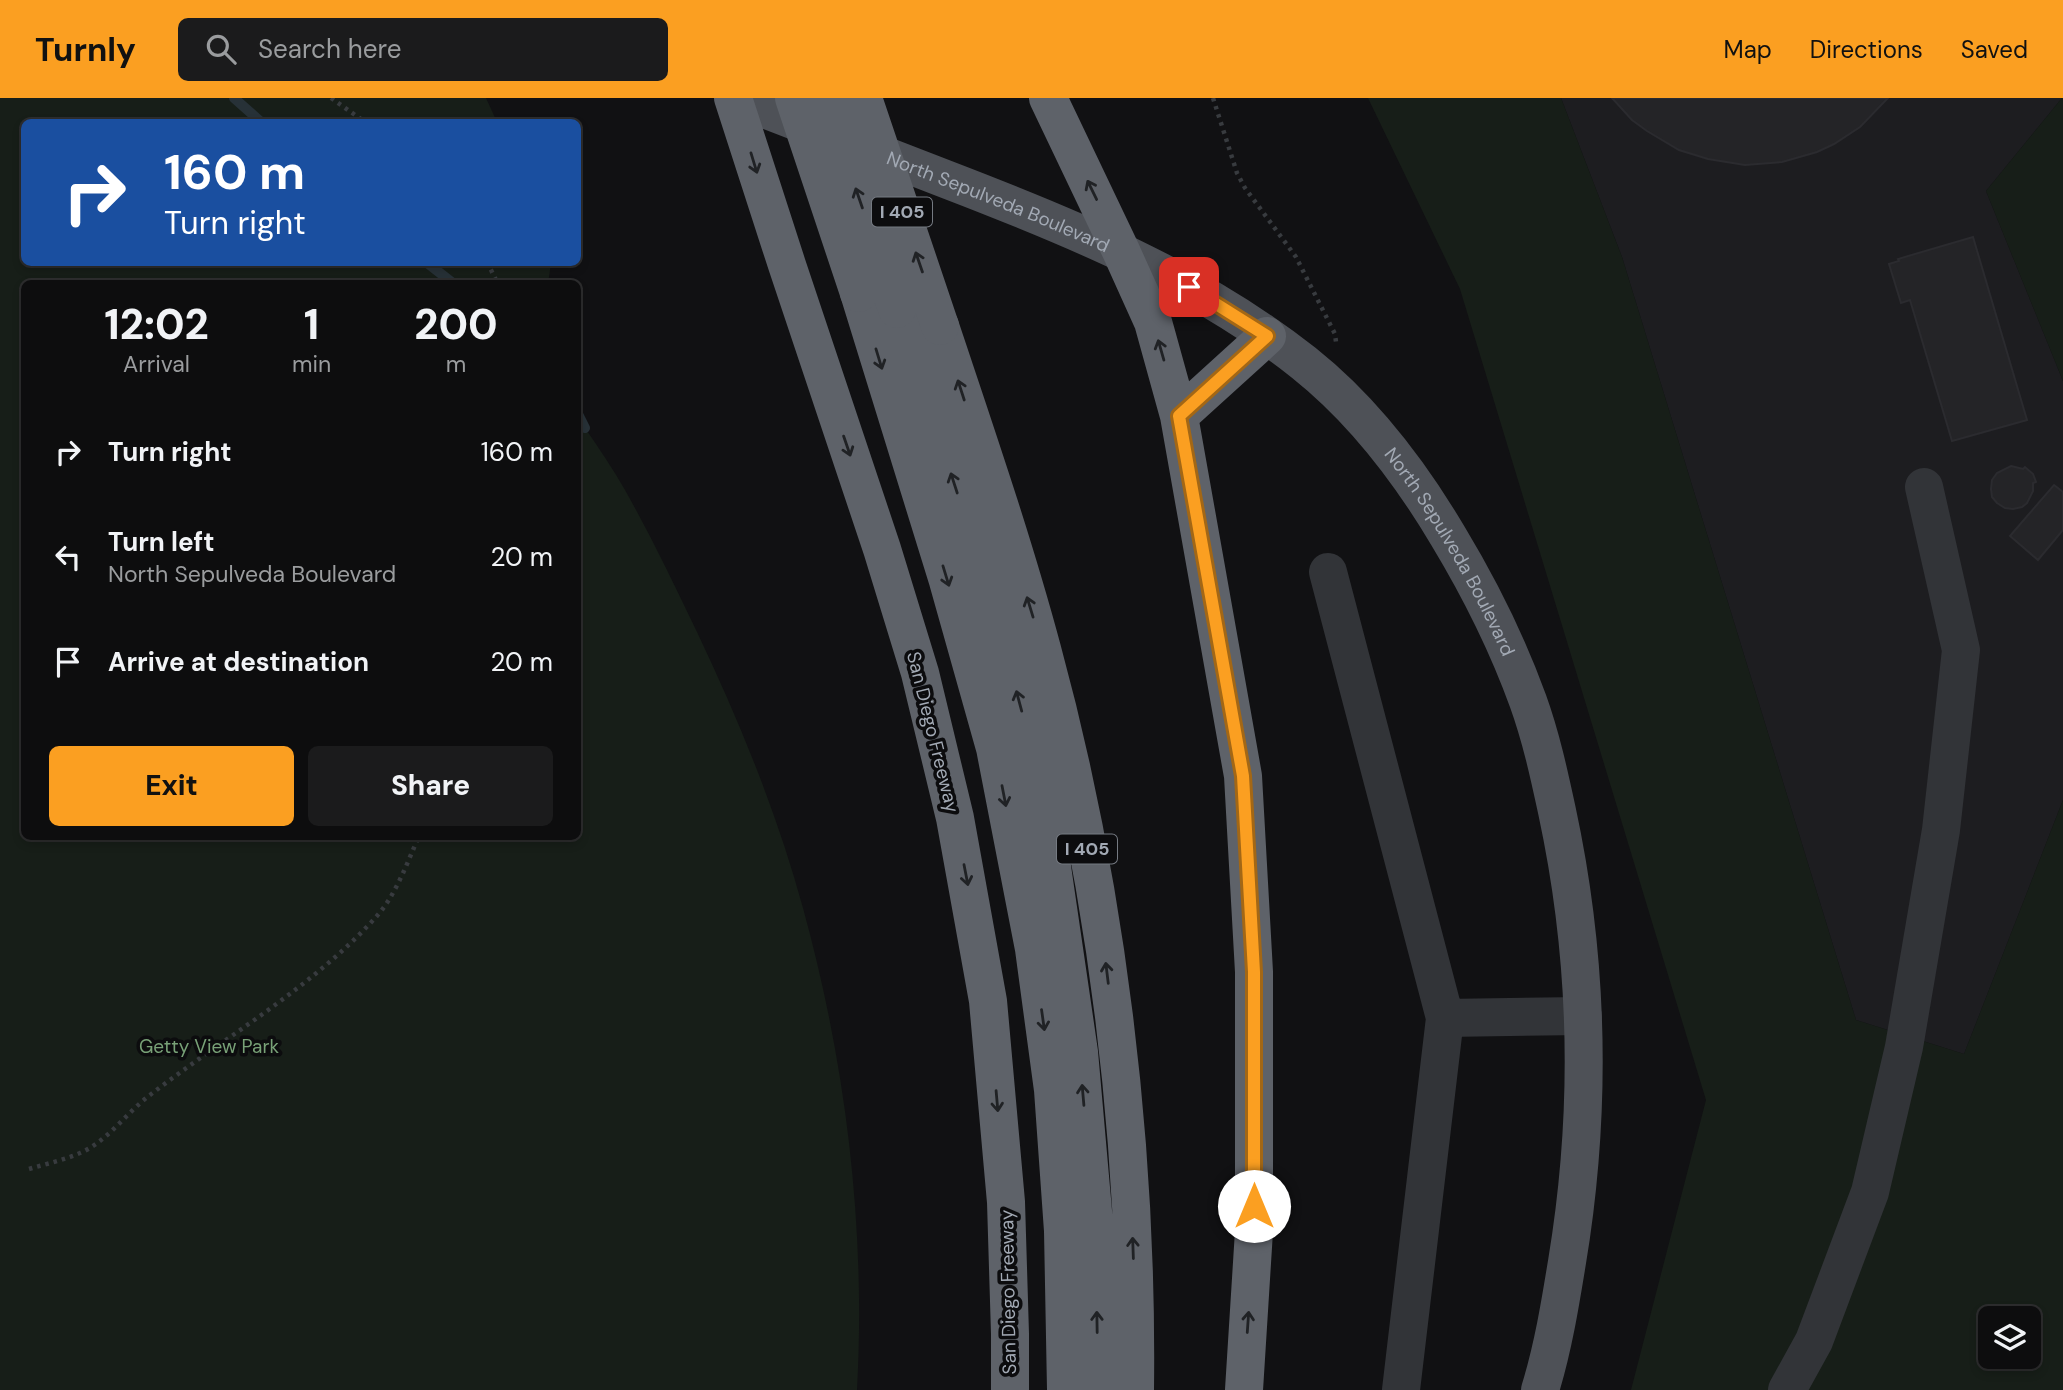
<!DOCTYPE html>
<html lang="en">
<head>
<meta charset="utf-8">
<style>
  :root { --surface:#0d0d0e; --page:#1b1b1c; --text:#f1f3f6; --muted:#9a9c9e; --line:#2d2d2e; --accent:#fb9f21 }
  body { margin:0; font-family:"DM Sans",sans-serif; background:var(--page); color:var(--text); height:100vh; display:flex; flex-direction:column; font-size:26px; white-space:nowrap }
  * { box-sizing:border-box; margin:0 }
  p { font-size:23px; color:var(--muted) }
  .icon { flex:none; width:38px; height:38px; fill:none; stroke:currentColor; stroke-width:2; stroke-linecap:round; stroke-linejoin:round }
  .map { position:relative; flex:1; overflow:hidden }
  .drawer { position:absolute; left:21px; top:182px; width:560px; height:560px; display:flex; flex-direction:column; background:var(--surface); border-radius:10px; box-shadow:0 4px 10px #0003,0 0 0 2px var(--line) }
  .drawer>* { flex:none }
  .hud { position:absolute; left:21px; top:21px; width:560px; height:147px; border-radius:10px; box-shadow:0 4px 10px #0003,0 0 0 2px var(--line); background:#1a4fa0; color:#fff; overflow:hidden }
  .fabs { position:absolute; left:1978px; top:1208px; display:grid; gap:14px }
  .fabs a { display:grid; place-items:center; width:63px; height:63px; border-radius:10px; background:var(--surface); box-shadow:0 4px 10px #0003,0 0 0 2px var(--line); font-size:35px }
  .pin { position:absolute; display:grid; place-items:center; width:60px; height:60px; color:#fff; margin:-30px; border-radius:14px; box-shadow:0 4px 10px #0006 }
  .me { position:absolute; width:77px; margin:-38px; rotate:0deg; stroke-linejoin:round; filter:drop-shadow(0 0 5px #0008) }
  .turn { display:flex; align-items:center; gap:24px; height:147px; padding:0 28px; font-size:32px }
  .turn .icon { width:91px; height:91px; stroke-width:2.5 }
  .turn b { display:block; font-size:49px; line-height:60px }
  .eta { display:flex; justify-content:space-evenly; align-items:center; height:119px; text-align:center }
  .eta b { font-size:42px; font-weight:800; line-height:49px }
  .button { display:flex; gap:14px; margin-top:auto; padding:14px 28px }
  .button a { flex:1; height:80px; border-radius:10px; background:var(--accent); color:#111; font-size:28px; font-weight:800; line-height:80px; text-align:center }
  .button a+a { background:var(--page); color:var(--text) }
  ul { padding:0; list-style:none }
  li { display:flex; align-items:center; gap:21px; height:105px; padding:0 28px }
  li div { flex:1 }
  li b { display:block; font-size:26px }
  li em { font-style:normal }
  header { display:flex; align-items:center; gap:42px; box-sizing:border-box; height:98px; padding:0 35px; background:var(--accent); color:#111 }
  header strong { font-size:33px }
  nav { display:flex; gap:38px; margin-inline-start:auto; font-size:24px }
  .search { width:490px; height:63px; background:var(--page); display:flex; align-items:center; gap:18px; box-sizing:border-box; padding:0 24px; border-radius:10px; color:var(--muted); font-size:26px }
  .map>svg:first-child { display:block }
  .built { fill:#1d1d20 }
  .green { fill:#171e18; fill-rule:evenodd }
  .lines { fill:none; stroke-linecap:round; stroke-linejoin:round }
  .stream { stroke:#273137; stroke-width:10 }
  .building { fill:#242427; stroke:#2b2b2f; stroke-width:2 }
  .path { stroke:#383b3f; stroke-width:4.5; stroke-dasharray:3.5 5; stroke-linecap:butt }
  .minor { stroke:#323438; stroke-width:38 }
  .major { stroke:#4e5157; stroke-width:38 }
  .highway { stroke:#5e6269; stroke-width:38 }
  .highway-bridge { stroke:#5e6269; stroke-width:38 }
  .oneway { stroke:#202225 }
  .route-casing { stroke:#a36715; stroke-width:18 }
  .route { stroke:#fb9f21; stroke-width:12 }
  .labels { text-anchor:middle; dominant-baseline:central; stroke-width:7; stroke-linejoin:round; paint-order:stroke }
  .shield { fill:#0c0c0e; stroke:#757a82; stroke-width:2 }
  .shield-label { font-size:18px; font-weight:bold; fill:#a2a9b4 }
  .street-label { font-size:19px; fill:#a2a9b4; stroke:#0c0c0e }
  .park-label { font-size:19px; fill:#78a177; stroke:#0c0c0e }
</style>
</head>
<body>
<header>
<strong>Turnly</strong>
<div class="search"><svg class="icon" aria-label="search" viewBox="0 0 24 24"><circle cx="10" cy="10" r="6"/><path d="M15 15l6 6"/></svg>Search here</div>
<nav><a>Map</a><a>Directions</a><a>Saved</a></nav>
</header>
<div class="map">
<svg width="2063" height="1292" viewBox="0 0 2063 1292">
  <rect width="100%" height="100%" fill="#111113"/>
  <!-- built -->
  <path class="built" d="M1561,0H2062L1986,93L2063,283V702L1964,956L1856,922L1622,159Z"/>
  <!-- green -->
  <path class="green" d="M0,0H486L497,24H24V164L551,165L548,186H24V738H578V323L585,330C599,350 613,371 625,392C651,438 674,486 697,534C739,622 777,715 803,810C846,966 866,1130 857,1292H0Z
    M1368,0H1561L1622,159L1856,922L1964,956L2063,702V1292H1631L1706,1002L1460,191ZM1990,1220H2028V1258H1990Z
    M2062,0H2063V283L1986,93Z"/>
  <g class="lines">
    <!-- stream -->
    <path class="stream" d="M234,0L261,24
      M426,164L454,186
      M578,316L585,330"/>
  </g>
  <!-- building -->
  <path class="building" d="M1612,0H1888L1860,29L1834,46L1817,54L1782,64L1745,67L1708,61L1679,52L1647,33L1632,22Z
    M1973,139L2027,322L1952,343L1910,202L1901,205L1889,166L1899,163L1898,161Z
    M2011,368L2023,371L2025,369L2033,376L2036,384L2033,385V393L2027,405L2022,409L2013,411L2005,410L1997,405L1992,399L1991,391L1992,382L1997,375Z
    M2054,387L2063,394V432L2038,462L2010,438Z"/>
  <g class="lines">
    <!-- path -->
    <path class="path" d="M331,0L365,24
      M1213,0L1237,75L1245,90L1296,159L1335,236L1336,244
      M487,164L498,186
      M29,1071C46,1066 64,1062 80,1055C108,1043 126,1015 150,997C225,939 313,889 376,819C396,797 407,765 419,738"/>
    <!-- minor -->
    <path class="minor" d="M1328,474L1445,920L1583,918
      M1401,1292L1445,920
      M1787,1292L1814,1243L1870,1094L1904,949L1941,732L1961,552L1924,389"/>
    <!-- major -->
    <path class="major" id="s1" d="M736,0C807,27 877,55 948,82C1073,130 1198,181 1304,265C1363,312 1410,374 1448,438C1480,491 1507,545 1528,603C1541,639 1549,676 1557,713C1589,862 1592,1013 1567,1164C1560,1207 1553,1250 1540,1292"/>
    <!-- highway -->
    <path class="highway" d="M733,0L787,167L882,451L920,575L955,720L988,903L1006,1104L1010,1236V1292
      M1048,0L1121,153L1153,224L1179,318L1243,678L1254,874V1133L1244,1292
      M859,195L948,483L995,650L1034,851L1053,992L1063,1133L1066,1292
      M897,211L958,397L1020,603L1045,721L1079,954L1096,1147L1098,1292
      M940,228C976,336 1013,443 1042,551C1107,789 1138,1046 1135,1292
      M1179,318L1267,238"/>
    <!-- highway-bridge -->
    <path class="highway-bridge" d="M794,0L859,195
      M825,0L897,211
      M863,0L940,228"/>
  </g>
  <!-- one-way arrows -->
  <defs><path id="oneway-shaft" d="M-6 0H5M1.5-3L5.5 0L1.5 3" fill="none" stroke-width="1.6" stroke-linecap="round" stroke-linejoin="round" transform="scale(1.75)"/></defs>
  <g class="oneway">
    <use href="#oneway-shaft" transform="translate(754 65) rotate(73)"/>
    <use href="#oneway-shaft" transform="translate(1092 92) rotate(-116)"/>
    <use href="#oneway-shaft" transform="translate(859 100) rotate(-109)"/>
    <use href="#oneway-shaft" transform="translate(919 164) rotate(-109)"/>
    <use href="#oneway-shaft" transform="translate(1161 252) rotate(-106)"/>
    <use href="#oneway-shaft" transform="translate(879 261) rotate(73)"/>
    <use href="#oneway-shaft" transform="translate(961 292) rotate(-108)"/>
    <use href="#oneway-shaft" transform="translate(847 348) rotate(71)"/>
    <use href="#oneway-shaft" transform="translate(954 385) rotate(-108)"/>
    <use href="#oneway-shaft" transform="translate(946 478) rotate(73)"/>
    <use href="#oneway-shaft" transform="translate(1030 509) rotate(-107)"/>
    <use href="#oneway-shaft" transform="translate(1019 603) rotate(-105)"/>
    <use href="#oneway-shaft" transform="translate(1004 698) rotate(79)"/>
    <use href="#oneway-shaft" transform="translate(966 777) rotate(79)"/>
    <use href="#oneway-shaft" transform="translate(1107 875) rotate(-97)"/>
    <use href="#oneway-shaft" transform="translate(1043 922) rotate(82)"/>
    <use href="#oneway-shaft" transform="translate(1083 997) rotate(-95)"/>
    <use href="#oneway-shaft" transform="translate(997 1003) rotate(85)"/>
    <use href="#oneway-shaft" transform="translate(1133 1150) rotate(-92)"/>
    <use href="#oneway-shaft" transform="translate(1097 1224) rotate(-91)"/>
    <use href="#oneway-shaft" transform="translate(1248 1224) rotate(-86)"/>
  </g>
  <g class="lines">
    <defs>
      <path id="route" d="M1189,189L1267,238L1179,318L1243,678L1254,874V1108"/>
    </defs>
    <!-- route casing -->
    <use href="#route" class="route-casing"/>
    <!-- route -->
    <use href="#route" class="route"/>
  </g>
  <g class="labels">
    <!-- shield labels -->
    <g class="shield">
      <rect x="872" y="99.5" width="60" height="29" rx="5"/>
      <rect x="1057" y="736.5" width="60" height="29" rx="5"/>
    </g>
    <g class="shield-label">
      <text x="902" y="114">I 405</text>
      <text x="1087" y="751">I 405</text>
    </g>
    <!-- street labels -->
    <g class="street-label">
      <text stroke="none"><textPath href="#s1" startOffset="282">North Sepulveda Boulevard</textPath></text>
      <text stroke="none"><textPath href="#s1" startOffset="870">North Sepulveda Boulevard</textPath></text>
      <text transform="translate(933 634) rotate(76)">San Diego Freeway</text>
      <text transform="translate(1008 1194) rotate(-91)">San Diego Freeway</text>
    </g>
    <!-- park labels -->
    <g class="park-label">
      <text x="209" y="948">Getty View Park</text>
    </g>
  </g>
</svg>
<div class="fabs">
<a><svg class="icon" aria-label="layers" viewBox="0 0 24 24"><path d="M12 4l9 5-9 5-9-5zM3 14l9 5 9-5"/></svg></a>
</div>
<div class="pin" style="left:1189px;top:189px;background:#d93025"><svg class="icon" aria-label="arrive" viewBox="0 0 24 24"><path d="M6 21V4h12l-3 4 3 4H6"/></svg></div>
<svg class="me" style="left:1254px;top:1108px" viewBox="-20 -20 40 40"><circle r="19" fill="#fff"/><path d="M0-13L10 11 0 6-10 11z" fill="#fb9f21"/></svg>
<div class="hud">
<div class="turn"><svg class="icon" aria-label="right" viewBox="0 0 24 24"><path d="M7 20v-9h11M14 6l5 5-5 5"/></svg><div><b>160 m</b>Turn right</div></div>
</div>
<section class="drawer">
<div class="eta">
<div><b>12:02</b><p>Arrival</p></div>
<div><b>1</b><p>min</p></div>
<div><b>200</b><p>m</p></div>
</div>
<ul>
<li><svg class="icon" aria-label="right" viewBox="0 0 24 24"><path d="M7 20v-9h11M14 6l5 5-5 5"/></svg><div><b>Turn right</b></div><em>160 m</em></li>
<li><svg class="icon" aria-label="left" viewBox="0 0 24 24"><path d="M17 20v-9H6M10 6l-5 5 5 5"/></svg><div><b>Turn left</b><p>North Sepulveda Boulevard</p></div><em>20 m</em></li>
<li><svg class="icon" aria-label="arrive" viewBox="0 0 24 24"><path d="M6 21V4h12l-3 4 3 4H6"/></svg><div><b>Arrive at destination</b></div><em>20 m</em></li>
</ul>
<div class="button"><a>Exit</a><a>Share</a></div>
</section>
</div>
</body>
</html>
